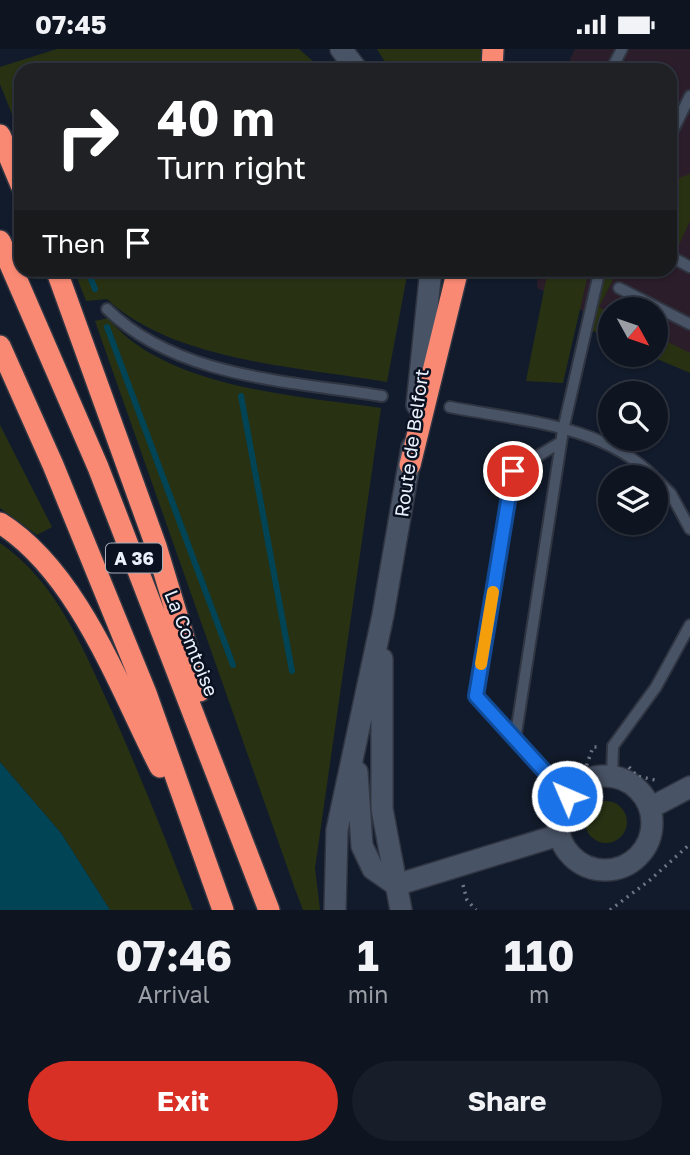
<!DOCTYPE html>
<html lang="en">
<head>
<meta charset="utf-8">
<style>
  :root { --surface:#0e1420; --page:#171d29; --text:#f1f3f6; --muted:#9b9ea5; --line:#2e333e; --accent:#d93025 }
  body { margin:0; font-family:"Golos Text",sans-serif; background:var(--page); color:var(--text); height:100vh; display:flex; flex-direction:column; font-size:26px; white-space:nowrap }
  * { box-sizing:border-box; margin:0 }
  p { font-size:23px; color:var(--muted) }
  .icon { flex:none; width:38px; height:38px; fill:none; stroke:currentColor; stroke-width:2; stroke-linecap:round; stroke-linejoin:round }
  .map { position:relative; height:861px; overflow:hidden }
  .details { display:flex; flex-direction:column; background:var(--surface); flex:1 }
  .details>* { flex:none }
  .hud { position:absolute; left:14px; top:14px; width:663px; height:214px; border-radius:21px; box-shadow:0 2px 5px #0004,0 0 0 2px var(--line); background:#202124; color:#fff; overflow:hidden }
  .needle { width:46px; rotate:130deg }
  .tools { position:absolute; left:598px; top:248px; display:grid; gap:14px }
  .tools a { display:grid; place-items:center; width:70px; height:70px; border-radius:50%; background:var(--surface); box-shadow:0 2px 5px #0004,0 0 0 2px var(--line); font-size:35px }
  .pin { position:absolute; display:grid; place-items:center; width:60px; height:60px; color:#fff; margin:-30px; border:4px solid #fff; border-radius:50%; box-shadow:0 2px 7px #0007 }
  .me { position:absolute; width:77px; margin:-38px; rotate:315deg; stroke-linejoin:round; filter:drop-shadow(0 0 5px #0008) }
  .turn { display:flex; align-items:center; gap:24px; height:147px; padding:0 28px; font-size:32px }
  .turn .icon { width:91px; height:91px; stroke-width:2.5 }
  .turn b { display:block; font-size:49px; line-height:60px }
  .then { display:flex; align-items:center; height:66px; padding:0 28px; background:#0003; gap:14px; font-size:26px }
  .eta { display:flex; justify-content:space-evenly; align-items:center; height:119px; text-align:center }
  .eta b { font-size:42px; font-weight:700; line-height:49px }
  .cta { display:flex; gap:14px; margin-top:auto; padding:14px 28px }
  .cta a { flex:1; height:80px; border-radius:42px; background:var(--accent); color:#fff; font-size:28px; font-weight:700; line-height:80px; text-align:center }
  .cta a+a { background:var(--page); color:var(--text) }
  .status { display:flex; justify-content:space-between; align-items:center; height:49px; padding:0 35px; background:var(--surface); direction:ltr }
  .status svg { height:19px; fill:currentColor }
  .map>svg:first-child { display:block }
  .industrial { fill:#2b1d29 }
  .green { fill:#283213 }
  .water { fill:#014456 }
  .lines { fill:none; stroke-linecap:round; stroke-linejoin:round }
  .stream { stroke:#014456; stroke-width:6 }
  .service-casing { stroke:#303542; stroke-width:14 }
  .minor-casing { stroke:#303542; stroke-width:24 }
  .secondary-casing { stroke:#303542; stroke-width:24 }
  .motorway-casing { stroke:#303542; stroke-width:24 }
  .path { stroke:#6f7785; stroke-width:3.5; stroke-dasharray:2 5; stroke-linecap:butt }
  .service { stroke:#485365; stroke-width:10 }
  .minor { stroke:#485365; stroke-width:21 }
  .secondary { stroke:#485365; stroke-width:21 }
  .motorway { stroke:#f98973; stroke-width:21 }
  .route-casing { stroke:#114b97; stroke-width:18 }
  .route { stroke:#1a73e8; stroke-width:12 }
  .slow { stroke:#f59e0b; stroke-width:12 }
  .labels { text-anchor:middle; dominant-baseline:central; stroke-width:5; stroke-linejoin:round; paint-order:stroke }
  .shield { fill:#0a1221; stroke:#a7aeba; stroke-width:2 }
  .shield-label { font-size:18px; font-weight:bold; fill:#eaf1fc }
  .street-label { font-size:19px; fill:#eaf1fc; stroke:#0a1221 }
</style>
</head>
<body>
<div class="status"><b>07:45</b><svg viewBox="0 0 49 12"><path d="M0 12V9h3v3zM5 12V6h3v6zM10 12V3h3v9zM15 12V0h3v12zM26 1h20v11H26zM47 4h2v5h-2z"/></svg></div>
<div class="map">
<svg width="690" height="861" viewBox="0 0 690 861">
  <rect width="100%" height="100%" fill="#121b2b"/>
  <!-- industrial -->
  <path class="industrial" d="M575,0H690V315L656,298V261H611V276L537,239L538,221L670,220V21H565Z"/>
  <!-- green -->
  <path class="green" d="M57,0H299L323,21H21V88L0,35V18Z
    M377,0H484V21H390Z
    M690,125V172L677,200L670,193V132Z
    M408,221L387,333C299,318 173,312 107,250L86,252L74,221Z
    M548,221H589L563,334L526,332Z
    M605,221H618L599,258L611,265V290L591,281Z
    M108,269C164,339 298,347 381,359L315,819L320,861H303L295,840L95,272Z
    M656,287L690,304V324L648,306H656Z
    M0,376L52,478L37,486L0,459Z
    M0,494C58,533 86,606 114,667C142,731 168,796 193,861H110L61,784L0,713Z
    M585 773a21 21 0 1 1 42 0a21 21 0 1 1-42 0Z"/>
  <!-- water -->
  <path class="water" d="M0,713L61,784L110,861H0Z"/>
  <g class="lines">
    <!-- stream -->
    <path class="stream" d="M87,220L95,240
      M107,278L233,616
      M241,347L292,622"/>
    <defs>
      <path id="service" d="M611,21L622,0
        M670,87L690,47
        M670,207L690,218
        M619,239L690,275
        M107,260C177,329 290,332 382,347
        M450,358C520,372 603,375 655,429
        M656,430L671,445L690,480
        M515,691L476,647L513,422L561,393
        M612,728L613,697L656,638L690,576
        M567,747L515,691L563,381L600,220"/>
      <path id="minor" d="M558 774a47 47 0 1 1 94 0a47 47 0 1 1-94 0Z
        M650,759L690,738
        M396,836L559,786"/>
      <path id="secondary" d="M341,0L357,21
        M417,356L431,220
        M382,610V760L401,861
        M357,723L362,797L373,820L396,836
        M335,861L337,781L383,566L412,398"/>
      <path id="motorway" d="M492,21L493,0
        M0,86L21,136
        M0,192L98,418L269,861
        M56,220L156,497L200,642
        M0,297L53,416L146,644L223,861
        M410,416L458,220
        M0,474C78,523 119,638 160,718"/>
    </defs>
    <!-- service casing -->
    <use href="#service" class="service-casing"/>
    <!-- minor casing -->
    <use href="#minor" class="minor-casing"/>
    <!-- secondary casing -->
    <use href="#secondary" class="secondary-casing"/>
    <!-- motorway casing -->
    <use href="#motorway" class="motorway-casing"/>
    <!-- path -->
    <path class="path" d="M629,718L637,727L655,731
      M568,725L586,718L593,698H600
      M546,767L550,751
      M463,836L467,851L476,861
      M610,861L650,831L690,795"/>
    <!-- service -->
    <use href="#service" class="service"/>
    <!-- minor -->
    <use href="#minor" class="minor"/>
    <!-- secondary -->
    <use href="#secondary" class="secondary"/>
    <!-- motorway -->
    <use href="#motorway" class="motorway"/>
  </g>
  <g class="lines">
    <defs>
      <path id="route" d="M513,422L476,647L567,747"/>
    </defs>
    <!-- route casing -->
    <use href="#route" class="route-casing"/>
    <!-- route -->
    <use href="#route" class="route"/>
    <!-- slow -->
    <path class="slow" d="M481,615L493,543"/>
  </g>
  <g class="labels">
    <!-- shield labels -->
    <rect class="shield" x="106" y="494.5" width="56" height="29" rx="5"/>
    <g class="shield-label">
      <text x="134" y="509">A 36</text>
    </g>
    <!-- street labels -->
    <g class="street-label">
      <text transform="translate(411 394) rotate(-82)">Route de Belfort</text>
      <text transform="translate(192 594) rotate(68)">La Comtoise</text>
    </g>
  </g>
</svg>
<div class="tools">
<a><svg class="needle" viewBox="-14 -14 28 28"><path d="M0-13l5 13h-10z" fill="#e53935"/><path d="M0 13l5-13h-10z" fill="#9b9ea5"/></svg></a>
<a><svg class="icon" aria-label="search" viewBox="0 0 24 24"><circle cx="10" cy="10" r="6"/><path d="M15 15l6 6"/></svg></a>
<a><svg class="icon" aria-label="layers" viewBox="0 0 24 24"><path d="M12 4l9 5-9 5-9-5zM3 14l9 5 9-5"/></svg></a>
</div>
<div class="pin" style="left:513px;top:422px;background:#d93025"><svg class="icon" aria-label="arrive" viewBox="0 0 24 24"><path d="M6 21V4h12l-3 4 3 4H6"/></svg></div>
<svg class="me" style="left:567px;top:747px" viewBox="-20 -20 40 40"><circle r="17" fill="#1a73e8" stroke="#fff" stroke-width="3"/><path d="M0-11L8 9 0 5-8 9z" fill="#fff"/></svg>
<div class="hud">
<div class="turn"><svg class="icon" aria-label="right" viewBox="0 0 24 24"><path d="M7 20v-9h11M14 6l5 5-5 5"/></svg><div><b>40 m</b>Turn right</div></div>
<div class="then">Then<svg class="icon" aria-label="arrive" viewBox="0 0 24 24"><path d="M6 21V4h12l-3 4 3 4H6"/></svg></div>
</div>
</div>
<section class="details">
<div class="eta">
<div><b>07:46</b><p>Arrival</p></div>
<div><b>1</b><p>min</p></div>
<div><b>110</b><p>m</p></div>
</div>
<div class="cta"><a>Exit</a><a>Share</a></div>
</section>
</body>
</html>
